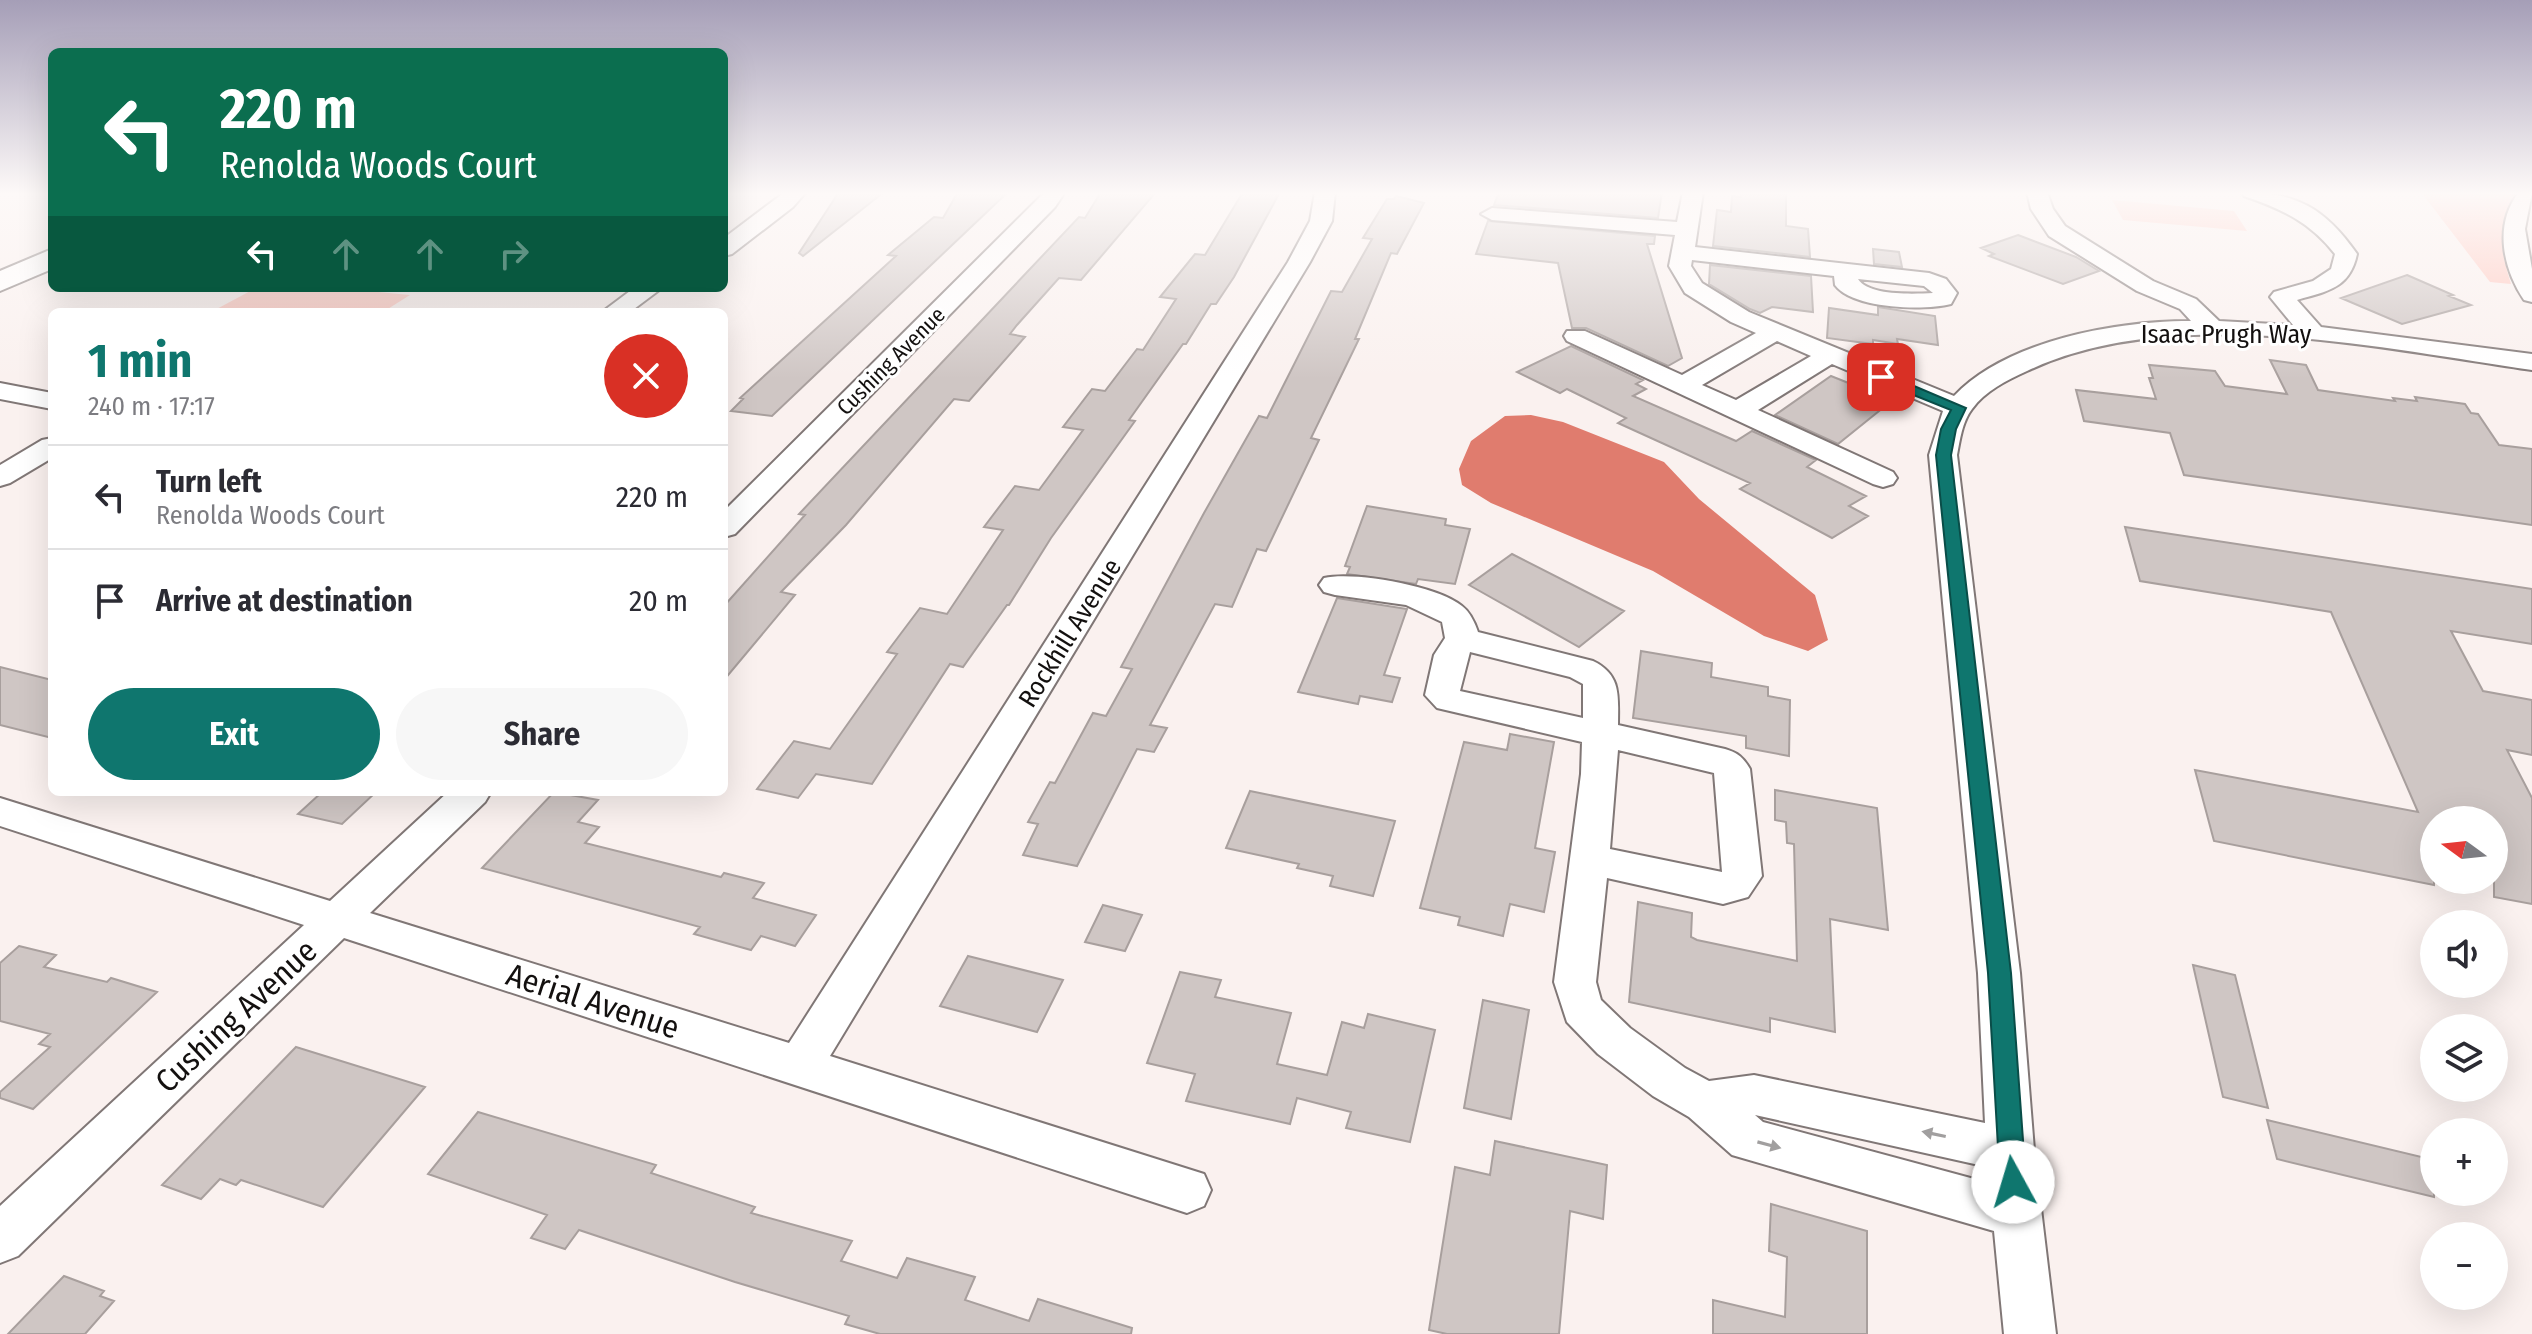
<!DOCTYPE html>
<html lang="en">
<head>
<meta charset="utf-8">
<style>
  :root { --surface:#fff; --page:#f7f7f7; --text:#2b2b33; --muted:#7c7c81; --line:#e1e1e2; --accent:#0f766e }
  body { margin:0; font-family:"Fira Sans Condensed",sans-serif; background:var(--page); color:var(--text); height:100vh; display:flex; flex-direction:column; font-size:30px; white-space:nowrap }
  * { box-sizing:border-box; margin:0 }
  p { font-size:26px; color:var(--muted) }
  .icon { flex:none; width:44px; height:44px; fill:none; stroke:currentColor; stroke-width:2; stroke-linecap:round; stroke-linejoin:round }
  .map { position:relative; flex:1; overflow:hidden }
  .panel { position:absolute; left:48px; top:308px; width:680px; height:488px; display:flex; flex-direction:column; background:var(--surface); border-radius:12px; box-shadow:0 8px 32px #0002 }
  .panel>* { flex:none }
  .banner { position:absolute; left:48px; top:48px; width:680px; height:244px; border-radius:12px; box-shadow:0 8px 32px #0002; background:#0b6e4f; color:#fff; overflow:hidden }
  .needle { width:52px; rotate:285deg }
  .fabs { position:absolute; left:2420px; top:806px; display:grid; gap:16px }
  .fabs a { display:grid; place-items:center; width:88px; height:88px; border-radius:50%; background:var(--surface); box-shadow:0 8px 32px #0002; font-size:40px }
  .pin { position:absolute; display:grid; place-items:center; width:68px; height:68px; color:#fff; margin:-34px; border-radius:16px; box-shadow:0 4px 12px #0006 }
  .me { position:absolute; width:88px; margin:-44px; rotate:354deg; stroke-linejoin:round; filter:drop-shadow(0 0 6px #0008) }
  .turn { display:flex; align-items:center; gap:28px; height:168px; padding:0 40px; font-size:36px }
  .turn .icon { width:104px; height:104px; stroke-width:2.5 }
  .turn b { display:block; font-size:56px; line-height:68px }
  .lanes { display:flex; align-items:center; height:76px; padding:0 40px; background:#0003; justify-content:center; gap:40px; direction:ltr }
  .lanes .off { opacity:.35 }
  .round { display:grid; place-items:center; flex:none; width:84px; height:84px; border-radius:42px; background:var(--page) }
  .summary { display:flex; align-items:center; justify-content:space-between; height:136px; padding:0 40px }
  h1 { font-size:48px; font-weight:700; line-height:60px; color:var(--accent) }
  .primary-button { display:flex; gap:16px; margin-top:auto; padding:16px 40px }
  .primary-button a { flex:1; height:92px; border-radius:48px; background:var(--accent); color:#fff; font-size:32px; font-weight:700; line-height:92px; text-align:center }
  .primary-button a+a { background:var(--page); color:var(--text) }
  ul { padding:0; list-style:none }
  li { display:flex; align-items:center; gap:24px; height:104px; padding:0 40px; border-top:2px solid var(--line) }
  li div { flex:1 }
  li b { display:block; font-size:30px }
  li em { font-style:normal }
  .map>svg:first-child { display:block }
  .green { fill:#ffc7be }
  .water { fill:#e07c6e }
  .building { fill:#cfc6c4; stroke:#a89f9d; stroke-width:2 }
  .lines { fill:none; stroke-linecap:round; stroke-linejoin:round }
  .street-casing { stroke:#807776; stroke-width:4 }
  .primary-casing { stroke:#807776; stroke-width:4 }
  .street { fill:#fff; fill-rule:evenodd }
  .primary { fill:#fff; fill-rule:evenodd }
  .oneway { fill:#a19f9f }
  .route { fill:#0f766e; stroke:#0a4d48; stroke-width:2 }
  .labels { text-anchor:middle; dominant-baseline:central; stroke-width:6; stroke-linejoin:round; paint-order:stroke }
  .far-street-label { font-size:22px; fill:#13100f; stroke:#fff }
  .street-label { font-size:26px; fill:#13100f; stroke:#fff }
  .near-street-label { font-size:32px; fill:#13100f; stroke:#fff }
</style>
</head>
<body>
<div class="map">
<svg width="2532" height="1334" viewBox="0 0 2532 1334">
  <rect width="100%" height="100%" fill="#faf1ef"/>
  <!-- green -->
  <path class="green" d="M2421,192H2516C2497,225 2500,250 2511,284L2490,282Z
    M2112,200L2234,211L2247,231L2123,220Z
    M256,288H336L410,295L383,312H211Z"/>
  <!-- water -->
  <path class="water" d="M1531,415L1563,422L1664,462L1699,499L1815,595L1828,640L1808,651L1764,636L1653,571L1491,503L1462,485L1459,469L1471,441L1505,416Z"/>
  <!-- building -->
  <path class="building" d="M839,192H884L803,256L799,253Z
    M958,192H1008L772,416L731,411L743,399L740,398L896,256L888,255L934,217L943,218Z
    M1101,192H1156L1081,280L1059,278L1017,325L1010,334L1025,337L969,401L954,399L846,525L781,592L795,595L724,680V606L805,515L799,514L1079,217L1085,218Z
    M1243,192H1280L1234,277L1216,304H1211L1186,344H1183L1129,420L1135,421L1051,538L1009,605H1007L963,667L950,664L872,784L816,774L798,798L757,789L794,741L830,749L897,654L887,652L920,608L947,614L1003,530L984,527L1015,486L1039,490L1083,430L1063,427L1092,389L1105,391L1137,349L1143,350L1176,299L1160,297L1195,254L1205,255Z
    M1499,192H1662L1658,218L1494,205Z
    M1741,192H1786V226L1808,229L1810,257L1713,246L1717,210L1731,212L1732,196L1741,197Z
    M1396,196L1424,203L1397,254L1391,253L1355,339H1359L1311,438L1319,440L1266,551L1257,549L1232,607L1215,604L1150,725L1167,728L1154,752L1137,749L1077,866L1023,855L1038,824L1028,822L1050,782L1055,783L1093,713L1106,716L1132,669L1121,667L1204,513L1259,416L1267,418L1331,291L1342,292L1372,239L1363,238L1387,199H1394Z
    M1488,221L1655,236L1654,244H1647L1682,358L1668,366L1586,328H1572L1558,263L1476,254Z
    M2018,235L2076,257L2099,271L2063,284L1989,256L1994,254L1981,248Z
    M1873,249L1899,252L1902,267L1874,264Z
    M1710,265L1811,276L1813,312L1772,307L1760,313L1750,309L1709,284Z
    M2407,275L2453,295L2449,296L2471,305L2402,324L2341,298Z
    M1878,307L1935,316L1938,345L1897,339L1898,344L1873,340V344L1827,338L1829,308L1878,315Z
    M1571,346L1643,380L1636,384L1646,389L1633,396L1736,441L1752,431L1816,460L1807,467L1866,496L1849,506L1868,516L1832,538L1740,489L1750,483L1618,423L1626,418L1567,389L1560,393L1517,372Z
    M2270,360L2306,365L2318,390L2395,401L2393,398L2417,401L2415,397L2465,404L2471,413L2478,414L2499,445L2532,449V525L2184,475L2170,433L2084,421L2076,390L2156,399L2149,378H2153L2149,365L2215,371L2225,386L2287,394Z
    M1831,376L1886,398L1877,404L1884,407L1838,444L1775,415Z
    M1367,506L1446,519L1445,525L1470,529L1455,584L1418,579L1416,584L1347,574L1350,567L1345,566Z
    M2125,527L2532,589V644L2451,631L2483,691L2532,700V755L2507,750L2532,798V904L2494,897V820H2434V885L2214,841L2195,770L2418,812L2331,612L2140,581Z
    M1512,554L1624,611L1579,647L1469,585Z
    M1337,598L1407,609L1384,675L1400,678L1392,702L1360,696L1358,704L1298,692Z
    M1641,651L1712,663L1711,677L1768,687V696L1790,700L1789,756L1746,748V736L1633,718Z
    M0,667L52,680V738L0,725Z
    M1510,734L1554,742L1535,848L1555,852L1544,912L1510,904L1503,936L1458,925L1460,917L1420,908L1464,742L1507,750Z
    M1775,790L1877,808L1888,930L1830,919L1835,1032L1770,1018V1032L1629,1002L1638,902L1692,913L1691,937L1697,940L1797,961L1794,844L1787,843L1786,822L1775,820Z
    M1250,791L1395,821L1373,896L1330,886L1333,876L1297,868L1299,864L1226,848Z
    M322,792H376L342,824L298,814Z
    M554,792L598,800L578,822L599,827L585,843L721,877L724,873L764,883L753,898L816,915L795,946L761,936L751,950L694,934L700,927L482,868Z
    M1103,905L1142,915L1125,951L1085,942Z
    M19,946L56,955L44,967L107,982L111,978L157,992L33,1109L0,1098V1092L50,1047L39,1044L50,1034L0,1021V963Z
    M968,956L1063,980L1037,1032L940,1006Z
    M2193,965L2235,975L2268,1108L2223,1097Z
    M1180,972L1221,980L1215,997L1291,1013L1277,1064L1327,1075L1342,1022L1364,1028L1368,1014L1435,1030L1410,1142L1346,1128L1351,1112L1297,1098L1290,1124L1186,1101L1195,1074L1147,1063Z
    M1483,1000L1529,1010L1511,1119L1464,1108Z
    M296,1047L425,1087L323,1207L241,1180L236,1185L220,1179L201,1199L162,1185Z
    M478,1112L656,1165L651,1173L755,1207L751,1213L852,1241L841,1261L897,1278L907,1258L975,1277L965,1300L1029,1321L1038,1299L1132,1328L1131,1334H880L845,1324L849,1316L735,1282L579,1230L565,1249L531,1238L547,1215L428,1174Z
    M2267,1120L2434,1160V1197L2277,1159Z
    M1495,1141L1607,1165L1603,1219L1570,1211L1559,1334H1447L1429,1330L1455,1167L1490,1175Z
    M1771,1204L1867,1231V1334H1713V1300L1785,1317L1787,1257L1769,1251Z
    M64,1276L104,1291L100,1296L114,1301L85,1334H8Z"/>
  <g class="lines">
    <defs>
      <path id="street" d="M785,192H806L793,207L732,254L724,256V238Z
        M1045,192H1065L1055,207L735,534L724,537V511Z
        M1315,192H1335L1332,221L1310,262L830,1056L1204,1174L1211,1190L1204,1206L1187,1213L344,938L18,1256L0,1263V1206L304,925L0,826V798L330,901L448,792H491L485,802L370,913L789,1043L1288,262L1310,221Z
        M1683,192H1703L1695,247L1929,273L1946,279L1957,293L1951,304C1924,311 1853,309 1835,285L1834,276L1692,260L1691,266L1702,283L1749,312L1954,396C2007,340 2117,321 2191,321L2180,309L2137,291L2049,236L2031,209L2027,192H2047L2053,209L2065,226L2153,281L2196,299L2219,321L2293,325L2270,297L2274,292L2313,281L2331,269L2335,254C2310,222 2282,209 2244,196L2241,192C2296,192 2325,208 2357,254C2350,288 2328,291 2297,300L2321,327L2532,354V370C2378,348 2172,302 2027,371C2007,380 1985,391 1972,409C1962,422 1960,440 1957,455L2020,973L2034,1150L2056,1334H2004L1994,1231L1732,1155L1689,1117L1653,1096L1598,1054L1567,1022L1554,982L1581,774L1582,742L1437,708L1425,695L1434,655L1445,638L1442,622L1406,605L1335,595L1324,592L1319,585L1324,578C1354,571 1438,586 1462,606C1470,612 1475,623 1478,632L1593,661C1622,675 1618,697 1618,725L1725,749C1738,753 1743,757 1750,769L1762,876L1748,897L1723,904L1607,878L1596,982L1601,1000L1630,1028L1685,1068L1709,1081L1754,1075L1985,1123L1978,973L1929,455L1943,411L1832,364L1758,410L1893,472L1897,478L1893,484L1883,487L1873,484L1567,341L1564,336L1567,331H1585L1682,375L1756,333L1731,322L1685,293L1669,266L1675,235L1492,220L1481,214L1492,208L1677,222ZM1858,279L1924,286L1933,293C1913,294 1869,296 1858,279ZM1777,341L1811,356L1736,400L1702,385ZM1470,652L1570,677L1583,684V718L1460,691ZM1618,750L1714,773L1722,872L1610,849ZM1755,1115L1988,1167L1989,1183L1763,1122Z
        M2519,192H2532L2525,229L2532,269V302L2524,300C2502,267 2494,224 2519,192Z
        M634,288H662L630,312H602Z
        M0,383L52,393V409L0,399Z
        M52,438V458L10,483L0,486V465L42,440Z"/>
      <path id="primary" d="M52,249V269L0,291V271Z"/>
    </defs>
    <!-- street casing -->
    <use href="#street" class="street-casing"/>
    <!-- primary casing -->
    <use href="#primary" class="primary-casing"/>
    <!-- street -->
    <use href="#street" class="street"/>
    <!-- primary -->
    <use href="#primary" class="primary"/>
  </g>
  <!-- one-way arrows -->
  <defs><path id="oneway-solid" d="M-6-.8H1V-3.2L6.5 0L1 3.2V.8H-6Z" transform="scale(2)"/></defs>
  <g class="oneway">
    <use href="#oneway-solid" transform="translate(1934 1134) rotate(-168)"/>
    <use href="#oneway-solid" transform="translate(1769 1145) rotate(15)"/>
  </g>
  <!-- sky -->
  <linearGradient id="sky" x2="0" y2="1"><stop stop-color="#a59eb7"/><stop offset="0.51" stop-color="#fdf9f8"/><stop offset="1" stop-color="#fdf9f8" stop-opacity="0"/></linearGradient>
  <rect width="2532" height="379" fill="url(#sky)"/>
  <!-- route -->
  <path class="route" d="M1881,372L1966,408L1956,429L1951,455L2011,973L2026,1182L2023,1191L2013,1194L2004,1191L2000,1182L1988,973L1936,455L1941,429L1951,410L1876,380L1874,377Z"/>
  <g class="labels">
    <!-- far-street labels -->
    <g class="far-street-label">
      <text transform="translate(891 361) rotate(-45)">Cushing Avenue</text>
    </g>
    <!-- street labels -->
    <g class="street-label">
      <text x="2226" y="334">Isaac Prugh Way</text>
      <text transform="translate(1070 633) rotate(-58)">Rockhill Avenue</text>
    </g>
    <!-- near-street labels -->
    <g class="near-street-label">
      <text transform="translate(593 1001) rotate(18)">Aerial Avenue</text>
      <text transform="translate(236 1016) rotate(-43)">Cushing Avenue</text>
    </g>
  </g>
</svg>
<div class="fabs">
<a><svg class="needle" viewBox="-14 -14 28 28"><path d="M0-13l5 13h-10z" fill="#e53935"/><path d="M0 13l5-13h-10z" fill="#7c7c81"/></svg></a>
<a><svg class="icon" aria-label="sound" viewBox="0 0 24 24"><path d="M4 9h4l5-4v14l-5-4H4zM17 9q2 3 0 6"/></svg></a>
<a><svg class="icon" aria-label="layers" viewBox="0 0 24 24"><path d="M12 4l9 5-9 5-9-5zM3 14l9 5 9-5"/></svg></a>
<a>+</a>
<a>−</a>
</div>
<div class="pin" style="left:1881px;top:377px;background:#d93025"><svg class="icon" aria-label="arrive" viewBox="0 0 24 24"><path d="M6 21V4h12l-3 4 3 4H6"/></svg></div>
<svg class="me" style="left:2013px;top:1182px" viewBox="-20 -20 40 40"><circle r="19" fill="#fff"/><path d="M0-13L10 11 0 6-10 11z" fill="#0f766e"/></svg>
<div class="banner">
<div class="turn"><svg class="icon" aria-label="left" viewBox="0 0 24 24"><path d="M17 20v-9H6M10 6l-5 5 5 5"/></svg><div><b>220 m</b>Renolda Woods Court</div></div>
<div class="lanes"><svg class="icon" aria-label="left" viewBox="0 0 24 24"><path d="M17 20v-9H6M10 6l-5 5 5 5"/></svg><svg class="icon off" aria-label="ahead" viewBox="0 0 24 24"><path d="M12 20V5M6 11l6-6 6 6"/></svg><svg class="icon off" aria-label="ahead" viewBox="0 0 24 24"><path d="M12 20V5M6 11l6-6 6 6"/></svg><svg class="icon off" aria-label="right" viewBox="0 0 24 24"><path d="M7 20v-9h11M14 6l5 5-5 5"/></svg></div>
</div>
<section class="panel">
<div class="summary"><div><h1>1 min</h1><p>240 m · 17:17</p></div><a class="round" style="background:#d93025;color:#fff"><svg class="icon" aria-label="close" viewBox="0 0 24 24"><path d="M6 6l12 12M18 6L6 18"/></svg></a></div>
<ul>
<li><svg class="icon" aria-label="left" viewBox="0 0 24 24"><path d="M17 20v-9H6M10 6l-5 5 5 5"/></svg><div><b>Turn left</b><p>Renolda Woods Court</p></div><em>220 m</em></li>
<li><svg class="icon" aria-label="arrive" viewBox="0 0 24 24"><path d="M6 21V4h12l-3 4 3 4H6"/></svg><div><b>Arrive at destination</b></div><em>20 m</em></li>
</ul>
<div class="primary-button"><a>Exit</a><a>Share</a></div>
</section>
</div>
</body>
</html>
